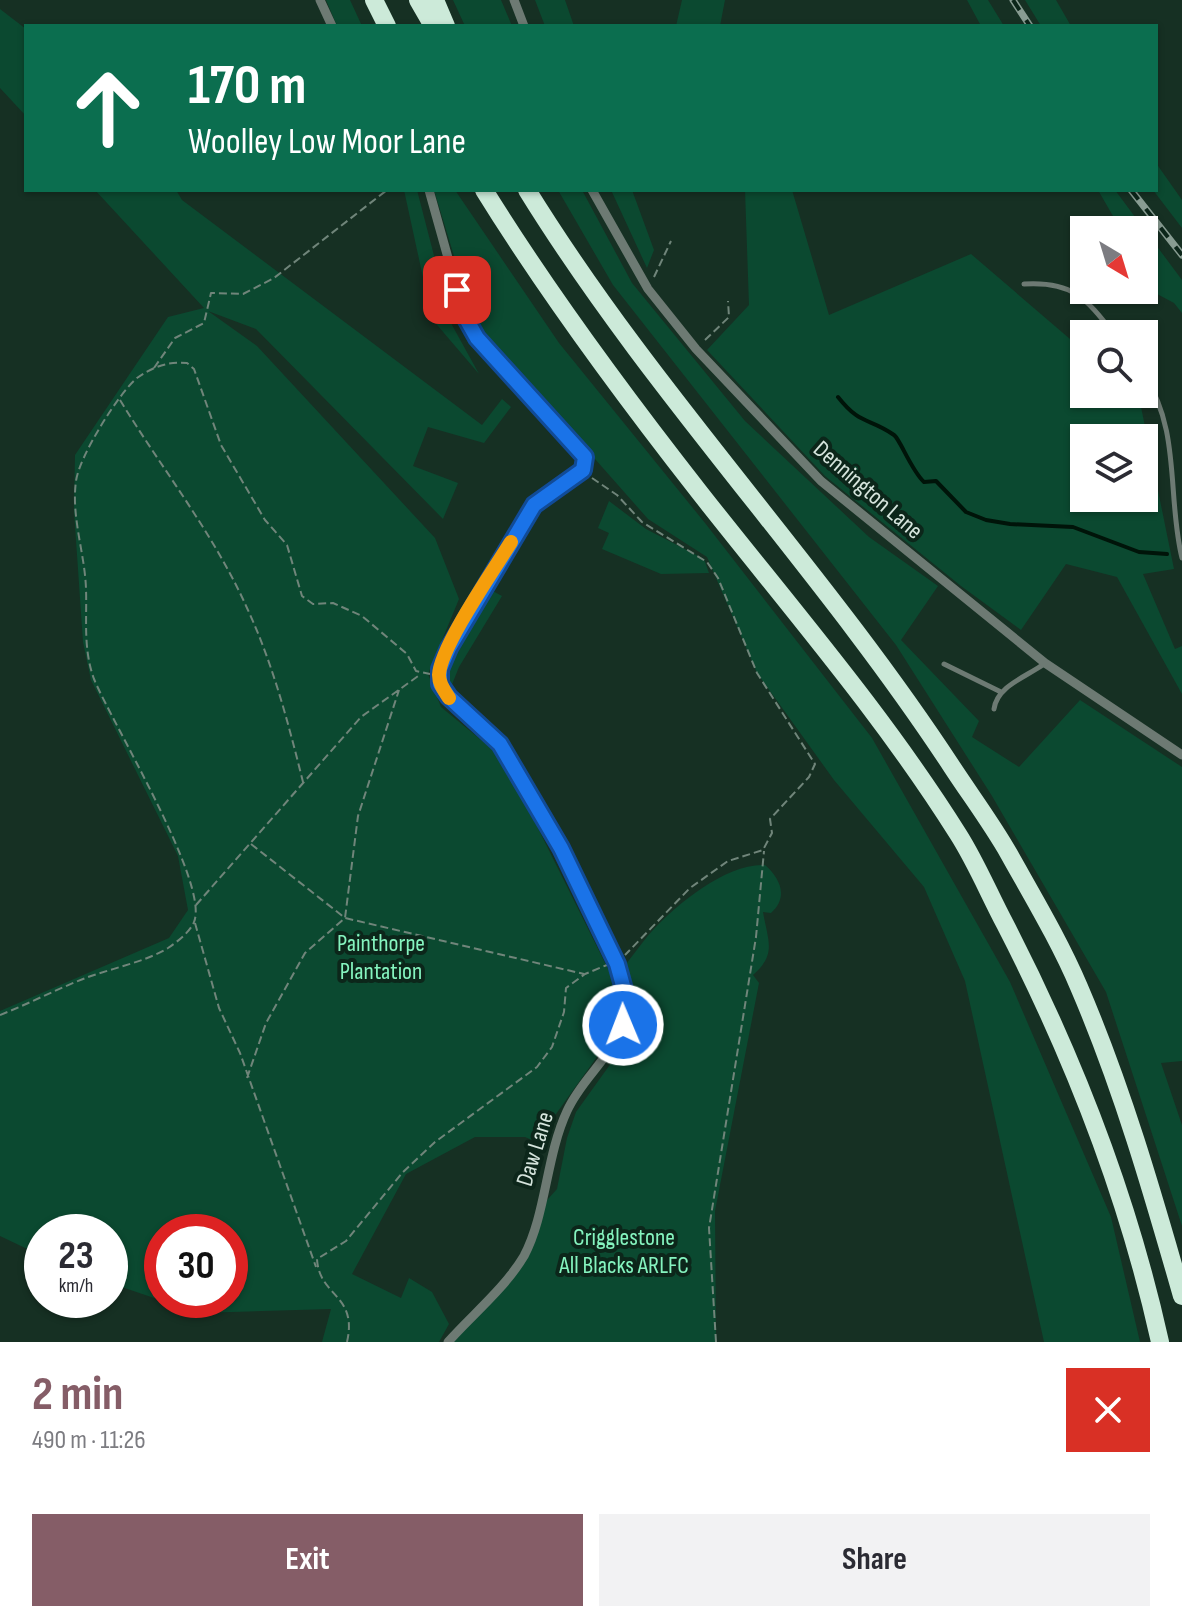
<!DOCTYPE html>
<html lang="en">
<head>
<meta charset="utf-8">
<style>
  :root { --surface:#fff; --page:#f2f2f3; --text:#2b2b33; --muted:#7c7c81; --accent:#855d67 }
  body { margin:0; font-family:"Sofia Sans Condensed",sans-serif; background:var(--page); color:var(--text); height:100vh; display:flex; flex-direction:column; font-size:30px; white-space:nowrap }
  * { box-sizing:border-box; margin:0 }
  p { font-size:26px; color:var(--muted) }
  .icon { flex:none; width:44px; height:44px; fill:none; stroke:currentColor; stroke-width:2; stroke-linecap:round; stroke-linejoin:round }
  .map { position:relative; height:1342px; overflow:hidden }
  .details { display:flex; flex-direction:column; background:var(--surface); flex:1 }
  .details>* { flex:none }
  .top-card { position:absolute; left:24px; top:24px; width:1134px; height:168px; border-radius:0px; box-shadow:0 2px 6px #0004; background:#0b6e4f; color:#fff; overflow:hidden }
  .needle { width:52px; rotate:142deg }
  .tools { position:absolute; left:1070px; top:216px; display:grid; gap:16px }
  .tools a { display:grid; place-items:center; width:88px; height:88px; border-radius:0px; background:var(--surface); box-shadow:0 2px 6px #0004; font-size:40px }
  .speed { position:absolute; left:24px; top:1214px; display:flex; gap:16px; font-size:40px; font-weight:700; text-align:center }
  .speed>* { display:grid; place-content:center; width:104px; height:104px; border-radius:50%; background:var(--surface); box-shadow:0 2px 6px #0004; line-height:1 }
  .speed small { font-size:20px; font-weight:400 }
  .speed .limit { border:12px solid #d22; background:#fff; color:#111 }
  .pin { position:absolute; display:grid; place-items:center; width:68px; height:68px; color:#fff; margin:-34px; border-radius:16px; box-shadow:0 4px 12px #0006 }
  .me { position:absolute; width:88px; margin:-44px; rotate:359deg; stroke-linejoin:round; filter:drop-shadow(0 0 6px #0008) }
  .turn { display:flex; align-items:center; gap:28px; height:168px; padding:0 32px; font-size:36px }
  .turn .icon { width:104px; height:104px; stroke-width:2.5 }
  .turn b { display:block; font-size:56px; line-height:68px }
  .round { display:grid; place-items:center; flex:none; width:84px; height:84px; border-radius:0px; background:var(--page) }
  .head { display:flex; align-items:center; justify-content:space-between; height:136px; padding:0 32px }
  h1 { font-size:48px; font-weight:700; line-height:60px; color:var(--accent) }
  .cta { display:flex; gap:16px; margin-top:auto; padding:16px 32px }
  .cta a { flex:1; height:92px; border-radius:0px; background:var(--accent); color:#fff; font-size:32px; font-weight:700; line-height:92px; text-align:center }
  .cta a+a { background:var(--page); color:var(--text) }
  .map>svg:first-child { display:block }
  .green { fill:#0b4930; fill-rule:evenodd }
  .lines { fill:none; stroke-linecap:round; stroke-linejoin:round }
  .stream { stroke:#001409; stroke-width:4 }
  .path { stroke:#70857a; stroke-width:2; stroke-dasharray:8 4; stroke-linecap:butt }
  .service { stroke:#6d7a73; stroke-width:5 }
  .minor { stroke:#6d7a73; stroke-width:9 }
  .motorway { stroke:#ccead9; stroke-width:18 }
  .rail-casing { stroke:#889c92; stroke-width:7 }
  .rail { stroke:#0c261a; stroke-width:4; stroke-dasharray:12; stroke-linecap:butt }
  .route-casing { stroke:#114b97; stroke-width:20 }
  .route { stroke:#1a73e8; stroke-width:14 }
  .slow { stroke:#f59e0b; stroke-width:14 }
  .labels { text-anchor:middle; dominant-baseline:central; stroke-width:8; stroke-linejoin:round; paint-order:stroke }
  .street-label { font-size:24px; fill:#d6e5dd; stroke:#0c261a }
  .park-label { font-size:24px; fill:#85f4bf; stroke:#0c261a }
</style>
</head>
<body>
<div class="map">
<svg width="1182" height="1342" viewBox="0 0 1182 1342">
  <rect width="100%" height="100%" fill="#163023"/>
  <!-- green -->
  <path class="green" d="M326,0H350L362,26H337Z
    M453,0H501L512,26H465Z
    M535,0H565L574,26H545Z
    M682,0H725L720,26H676Z
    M967,0H988L1004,26H981Z
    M1025,0H1056L1071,26H1041Z
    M0,9L26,29V116L0,88Z
    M1156,163L1182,200V228L1153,190H1156Z
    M95,190H176L182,200L482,425L502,399L511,407L484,443L428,427L413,466L458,483L443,519L256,329L208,311L257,346L435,538L459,599L428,674L441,707L503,758L613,979C628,964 639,945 653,930C678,903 727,863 765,865C780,878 789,897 771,913L763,912C768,941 777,954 753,975L759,983L715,1211L716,1342H448L524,1254L538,1210L557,1189L567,1138L576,1112L619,1052L636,1015L615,1017L609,1040L556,1114L546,1146L525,1137H475L406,1174L352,1274L401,1298L409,1278L432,1292L449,1324L439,1342H322L331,1309L198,1313L110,1283V1232H42V1256L0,1236V1011L169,938L188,910L178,856L91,680L83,642L74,511L75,455L168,317L204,308ZM162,1232H230V1300H162Z
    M404,190H417L452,325L479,374L432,319Z
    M434,190H455L559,343L705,523L872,738L1010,982L1111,1217L1140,1342H1044L965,981L924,887L834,780L757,673L707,557L648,519L474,322Z
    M558,190H582L632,283L745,421L869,537L938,586L901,640L979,721L972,737L1019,767L1080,700L1182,767V1061L1161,1063L1182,1125V1226L1106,992L992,796L896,645L613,285Z
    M611,190H632L654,250L647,268Z
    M745,190H792L829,315L971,254L1084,351V394H1135L1139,397L1174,569L1143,574L1175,649L1182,646V694L1117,577L1066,564L1021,630L961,586L825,476L707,350L749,305ZM1084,438H1144V498H1084Z
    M1098,190H1115L1182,280V313L1174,303L1144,287V230H1121Z
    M609,501L646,529L704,559L709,573L661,574L602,549L609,533L598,528Z
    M489,589L502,596L459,667L451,687L444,676L448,664Z"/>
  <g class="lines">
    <!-- stream -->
    <path class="stream" d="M838,397C861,426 868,417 894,435C900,439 911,470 924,482L936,481L966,512L986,520L1010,524L1073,527L1139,552L1167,554"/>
    <!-- path -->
    <path class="path" d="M654,277L671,241
      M705,340L729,317L728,301
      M154,368L175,338L204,323L211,293L243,294L274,278L387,190
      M120,400C162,469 214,534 247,608C273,664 288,722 303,782
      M592,478L617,495L642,522L707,562L718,578L757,673L815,764L809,777L770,819L772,833L763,850L728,861L690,888L625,955
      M251,844L345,918L584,974
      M196,905L361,717L421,674
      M195,923L219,1008L240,1053L316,1267
      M0,1015C28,1004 55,990 83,979C111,968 143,963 168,948C177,942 190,932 194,922C210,884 112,723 94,679C83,649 87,620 86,589C85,554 71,517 76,481C79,457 118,394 137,378C152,367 169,361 187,363L194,369L221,445L265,520L287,545L302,596L313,604L333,603L362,616L407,654L416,671L430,674
      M247,1078L266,1023L305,953L345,918L358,816L399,690
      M347,1342C358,1294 319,1297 317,1259L346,1241L403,1172L435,1142L537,1067L552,1047L564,1012L566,988L585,974L607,965
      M716,1342L709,1228L756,937L764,851"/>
    <!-- service -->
    <path class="service" d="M1024,284C1072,281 1085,297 1114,334
      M1144,376C1181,429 1167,498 1182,558
      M944,664L1001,692
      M994,709C997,686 1026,677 1044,664"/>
    <!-- minor -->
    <path class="minor" d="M320,0L332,26
      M514,0L524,26
      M429,190L464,315L477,338L585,457L583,470L534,505L449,648C445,658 437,670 440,682C447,707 481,724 498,743C510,755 518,774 526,789C552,833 626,955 625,1002C625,1050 585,1071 567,1111C546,1156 546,1215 524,1256C505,1288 473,1314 448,1342
      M592,190L648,289L696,349L821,481L1045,663L1182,755"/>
    <!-- motorway -->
    <path class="motorway" d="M374,0L387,26
      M418,0L433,26
      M435,0L446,26
      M484,190C549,295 624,396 700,493C788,605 882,713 958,834C976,862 989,894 1005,924C1073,1056 1128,1197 1160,1342
      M527,190C653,394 821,567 952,767C971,796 992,824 1009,854C1033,897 1060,942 1079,987C1122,1087 1152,1191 1182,1296"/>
    <defs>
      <path id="rail" d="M1013,0L1030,26
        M1131,190L1182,255"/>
    </defs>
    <!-- rail casing -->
    <use href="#rail" class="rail-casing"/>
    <!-- rail -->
    <use href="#rail" class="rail"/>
  </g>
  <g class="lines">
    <defs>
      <path id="route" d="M457,290L464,315L477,338L585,457L583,470L534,505L449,648L440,669V684L449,697L500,744L561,848L617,964L625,993L623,1025"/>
    </defs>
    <!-- route casing -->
    <use href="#route" class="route-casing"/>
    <!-- route -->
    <use href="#route" class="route"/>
    <!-- slow -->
    <path class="slow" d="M449,698C444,690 439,684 439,675C440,647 495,568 511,542"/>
  </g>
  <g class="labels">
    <!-- street labels -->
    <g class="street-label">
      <text transform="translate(868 490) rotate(41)">Dennington Lane</text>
      <text transform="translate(535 1149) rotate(-73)">Daw Lane</text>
    </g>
    <!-- park labels -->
    <g class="park-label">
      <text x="381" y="943">Painthorpe<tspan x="381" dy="28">Plantation</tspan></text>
      <text x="624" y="1237">Crigglestone<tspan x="624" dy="28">All Blacks ARLFC</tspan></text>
    </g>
  </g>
</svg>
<div class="tools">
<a><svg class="needle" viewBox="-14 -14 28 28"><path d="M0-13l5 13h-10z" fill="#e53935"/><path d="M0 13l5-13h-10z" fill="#7c7c81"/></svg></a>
<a><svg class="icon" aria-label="search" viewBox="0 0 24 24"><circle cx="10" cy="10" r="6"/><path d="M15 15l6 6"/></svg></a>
<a><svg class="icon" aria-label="layers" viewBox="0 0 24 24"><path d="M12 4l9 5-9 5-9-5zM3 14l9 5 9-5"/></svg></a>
</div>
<div class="speed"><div>23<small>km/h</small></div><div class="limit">30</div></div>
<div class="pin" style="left:457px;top:290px;background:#d93025"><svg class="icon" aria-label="arrive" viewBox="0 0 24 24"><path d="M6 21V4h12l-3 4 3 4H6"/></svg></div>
<svg class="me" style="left:623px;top:1025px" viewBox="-20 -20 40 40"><circle r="17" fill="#1a73e8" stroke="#fff" stroke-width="3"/><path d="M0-11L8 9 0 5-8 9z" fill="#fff"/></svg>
<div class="top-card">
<div class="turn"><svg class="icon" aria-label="ahead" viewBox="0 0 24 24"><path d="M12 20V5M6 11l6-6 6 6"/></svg><div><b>170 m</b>Woolley Low Moor Lane</div></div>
</div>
</div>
<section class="details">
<div class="head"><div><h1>2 min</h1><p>490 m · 11:26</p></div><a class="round" style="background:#d93025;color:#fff"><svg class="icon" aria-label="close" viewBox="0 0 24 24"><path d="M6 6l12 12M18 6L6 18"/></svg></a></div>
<div class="cta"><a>Exit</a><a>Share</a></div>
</section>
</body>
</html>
